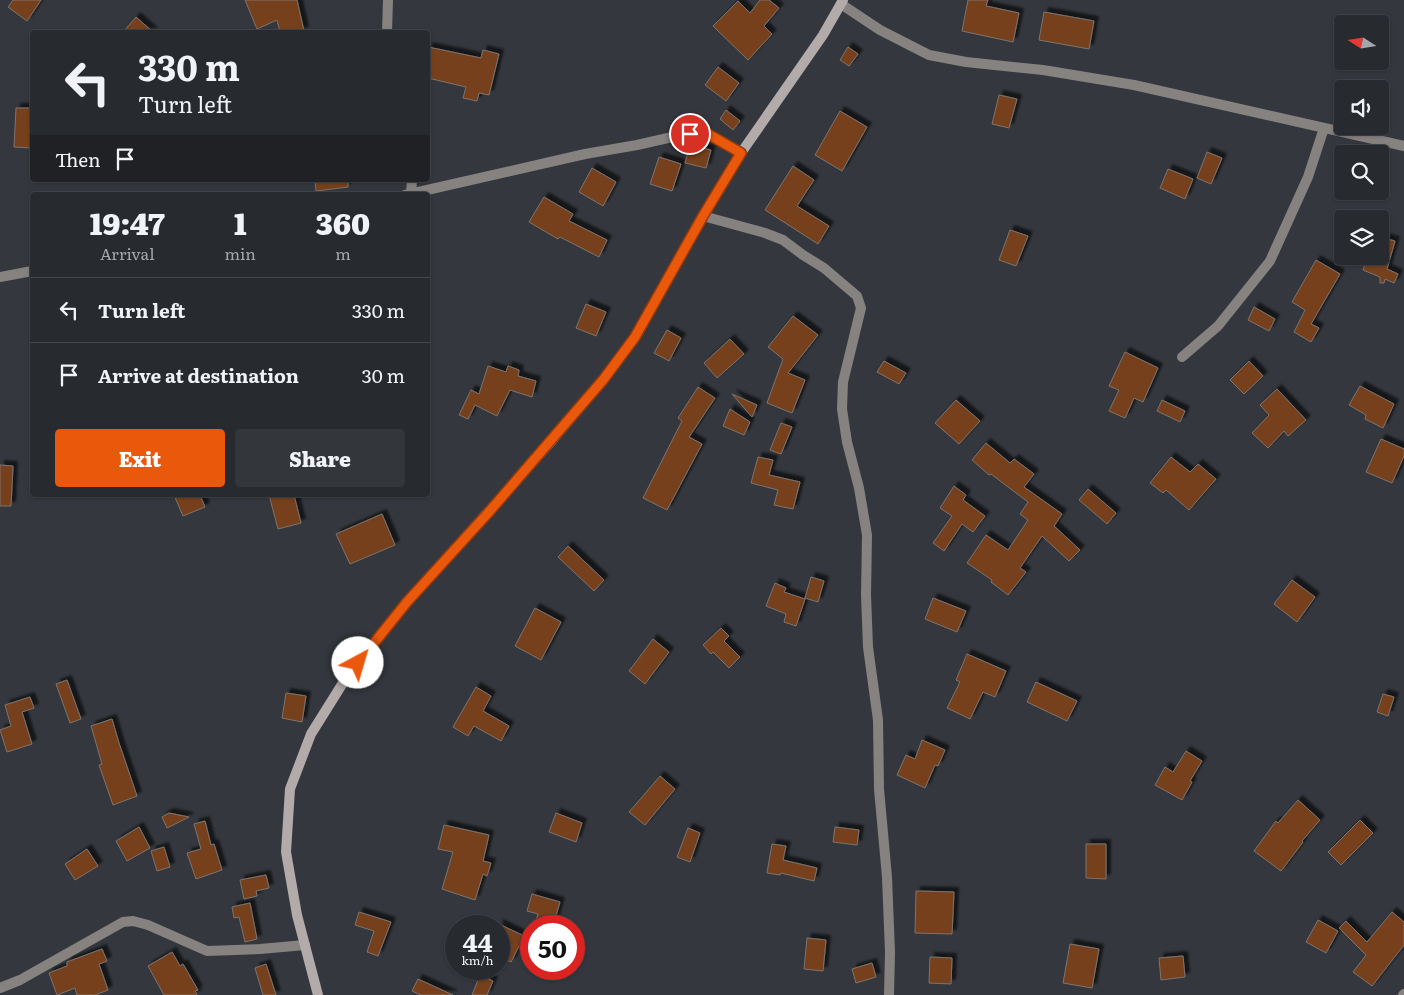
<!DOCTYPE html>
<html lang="en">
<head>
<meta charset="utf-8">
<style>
  :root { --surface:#272a2e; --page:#33363a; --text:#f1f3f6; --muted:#a4a7aa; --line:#43464a; --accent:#ea580c }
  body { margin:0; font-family:Literata,serif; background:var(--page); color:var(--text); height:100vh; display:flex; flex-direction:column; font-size:19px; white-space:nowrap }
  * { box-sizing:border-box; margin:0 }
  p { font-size:16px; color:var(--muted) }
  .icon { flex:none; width:28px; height:28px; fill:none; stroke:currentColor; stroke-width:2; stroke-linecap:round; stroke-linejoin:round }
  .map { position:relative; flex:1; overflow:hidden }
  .details { position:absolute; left:30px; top:192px; width:400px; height:305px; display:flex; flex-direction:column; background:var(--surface); border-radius:5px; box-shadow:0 1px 4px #0004,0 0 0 1px var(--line) }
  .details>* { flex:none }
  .banner { position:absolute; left:30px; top:30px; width:400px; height:152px; border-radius:5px; box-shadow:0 1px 4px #0004,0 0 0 1px var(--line); background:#272a2e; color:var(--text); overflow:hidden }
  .needle { width:32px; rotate:282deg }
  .tools { position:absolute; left:1334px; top:15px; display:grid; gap:10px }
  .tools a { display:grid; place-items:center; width:55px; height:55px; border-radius:5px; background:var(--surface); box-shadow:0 1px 4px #0004,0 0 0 1px var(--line); font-size:25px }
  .speed { position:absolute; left:445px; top:915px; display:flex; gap:10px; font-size:25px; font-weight:700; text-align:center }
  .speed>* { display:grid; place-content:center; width:65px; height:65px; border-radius:50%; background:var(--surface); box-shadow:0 1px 4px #0004,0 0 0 1px var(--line); line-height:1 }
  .speed small { font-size:12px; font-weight:400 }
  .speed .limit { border:8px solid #d22; background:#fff; color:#111 }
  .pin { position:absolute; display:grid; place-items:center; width:42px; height:42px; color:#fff; margin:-21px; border:2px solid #fff; border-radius:50%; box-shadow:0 1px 5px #0007 }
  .me { position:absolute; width:55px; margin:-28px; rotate:39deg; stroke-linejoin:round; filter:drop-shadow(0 0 4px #0008) }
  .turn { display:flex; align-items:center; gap:18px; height:105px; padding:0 25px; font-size:22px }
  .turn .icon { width:65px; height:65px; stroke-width:2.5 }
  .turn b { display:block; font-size:35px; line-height:42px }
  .then { display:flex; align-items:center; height:48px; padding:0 25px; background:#0003; gap:10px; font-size:19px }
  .eta { display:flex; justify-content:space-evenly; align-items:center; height:85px; text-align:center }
  .eta b { font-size:30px; font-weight:800; line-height:35px }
  .action { display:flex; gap:10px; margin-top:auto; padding:10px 25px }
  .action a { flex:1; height:58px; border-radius:5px; background:var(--accent); color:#fff; font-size:20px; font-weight:800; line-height:58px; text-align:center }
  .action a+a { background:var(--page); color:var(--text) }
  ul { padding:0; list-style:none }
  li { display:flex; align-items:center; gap:15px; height:65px; padding:0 25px; border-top:1px solid var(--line) }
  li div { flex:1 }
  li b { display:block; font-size:19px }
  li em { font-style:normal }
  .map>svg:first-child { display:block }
  .building { fill:#763f1a; stroke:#7c746f; filter:url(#shadow) }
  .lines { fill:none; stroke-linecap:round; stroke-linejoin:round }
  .street { stroke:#868280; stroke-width:10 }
  .secondary { stroke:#b2aba9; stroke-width:10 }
  .route-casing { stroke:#983908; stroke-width:12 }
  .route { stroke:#ea580c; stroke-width:9 }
</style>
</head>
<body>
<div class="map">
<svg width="1404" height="995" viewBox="0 0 1404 995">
  <defs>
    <filter id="shadow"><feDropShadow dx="4.5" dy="-4.5" stdDeviation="1" flood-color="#0009"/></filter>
  </defs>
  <rect width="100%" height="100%" fill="#34383e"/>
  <!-- building -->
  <path class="building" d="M13,0H41L27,21L8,7Z
    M245,0H297L304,31L297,32H280L277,20L257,29Z
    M760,0H769L779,8L764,26L772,34L748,60L713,26L738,1L750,13Z
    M968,0H988L986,6L1019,13L1013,42L962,31Z
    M1044,12L1094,21L1089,49L1039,40Z
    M136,17L153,32H123Z
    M428,47L481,58L483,50L499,54L489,95L479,93L477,101L463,98L466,87L428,78Z
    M848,47L858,54L849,66L840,60Z
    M718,67L739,83L726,101L705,85Z
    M999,95L1017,99L1009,128L992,124Z
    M16,108H32V148L14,147Z
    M726,110L740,121L733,130L720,119Z
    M840,111L867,127L842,171L815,155Z
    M690,145L711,150L706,168L685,163Z
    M1207,152L1222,158L1211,184L1197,178Z
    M659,157L681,164L672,191L650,184Z
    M793,166L814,180L797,206L829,226L818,244L765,210Z
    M592,168L616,182L603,206L579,192Z
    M1168,169L1193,179L1185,199L1160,188Z
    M315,180H348V187L316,191Z
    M544,197L573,214L569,221L607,240L599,257L560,237L558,239L529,222Z
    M1010,230L1028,236L1016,266L999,260Z
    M1380,237L1395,241L1387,269L1398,274L1394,283L1385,279L1384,283H1380V277L1363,270L1368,256H1380Z
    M1316,260L1340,274L1311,324L1319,328L1311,342L1294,332L1305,310L1292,302Z
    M586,304L606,312L596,336L576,328Z
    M1254,307L1275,319L1269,331L1248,320Z
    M793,316L818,335L788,373L805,380L792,413L767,403L783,359L768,347Z
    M667,330L681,338L669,361L654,353Z
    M730,339L744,354L717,378L704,363Z
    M1125,352L1158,368L1143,402L1134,398L1125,418L1109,411L1119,390L1109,386Z
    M884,361L906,373L899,384L877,372Z
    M1249,361L1263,376L1244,394L1230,380Z
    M488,366L506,372L508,366L519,370L518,376L536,381L532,397L510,390L497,416L475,405L468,419L459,415L471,390L479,394Z
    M1360,386L1394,404L1383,428L1365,419L1366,415L1349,405Z
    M698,387L715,398L689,437L702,444L667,510L643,498L682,421L678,418Z
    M1277,389L1306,420L1288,436L1284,431L1268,448L1252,433L1269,415L1260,405Z
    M732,394L757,405L752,417Z
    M956,400L980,421L959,444L935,423Z
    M1162,400L1185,411L1180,422L1157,411Z
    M730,409L750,422L744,435L723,426Z
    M781,423L792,427L781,454L770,450Z
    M1381,439L1404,449V456L1392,483L1366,472Z
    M986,443L1010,463L1014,459L1034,474L1024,487L1062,514L1054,526L1080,550L1069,561L1042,536L1020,568L1026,572L1008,595L991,582L992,580L967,563L986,535L1008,550L1028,520L1020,514L1028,502L991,474L989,475L972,460Z
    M758,457L773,460L769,475L800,482L793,509L774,505L778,490L751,483Z
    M1171,457L1190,472L1198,464L1216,479L1189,510L1166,490L1163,493L1150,483Z
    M0,465L13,466L11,506H0Z
    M954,486L966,495L963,500L985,516L973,532L962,524L944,551L933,543L952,516L940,508Z
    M1088,489L1116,513L1107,524L1079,500Z
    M174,495H200L205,507L183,516Z
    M269,495H294L301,523L278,529Z
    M382,514L395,545L350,564L336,534Z
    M568,546L604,580L594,591L558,557Z
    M811,577L824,581L818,602L805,598Z
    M1292,580L1315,597L1297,622L1274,604Z
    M775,583L786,588L784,592L805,599L796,626L784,622L786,614L766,606Z
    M933,598L966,611L957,632L925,619Z
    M535,608L561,622L541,660L515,646Z
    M721,628L729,636L724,641L740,657L729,668L713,652L711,654L703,645Z
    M653,639L669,652L645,684L629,671Z
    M967,654L1006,671L995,697L983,692L970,719L947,708L960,682L956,680Z
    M67,680L81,719L70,723L56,684Z
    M1036,682L1077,701L1067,721L1027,702Z
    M476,687L491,696L483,711L509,726L501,741L474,726L468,736L453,727Z
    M286,693L306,696L302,722L282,718Z
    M1383,694L1394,697L1388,716L1377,712Z
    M30,697L34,708L22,712L32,744L7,752L0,730L11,726L5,705Z
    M112,719L119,743L137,796L113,805L99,765L102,764L91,726Z
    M922,740L945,750L938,766L935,765L925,788L897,775L906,755L915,759Z
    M1186,751L1202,761L1190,781L1192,782L1182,800L1155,785L1165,767L1173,772Z
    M660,776L675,789L645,825L629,812Z
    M1298,800L1320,820L1302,841L1303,842L1281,871L1254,851L1276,821L1278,823Z
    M169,813L189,817L167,828L162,817Z
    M556,813L582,823L576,842L549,832Z
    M1360,820L1373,833L1341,865L1328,852Z
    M205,821L211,845L214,844L222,870L196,879L187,853L201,849L194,824Z
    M444,825L489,835L483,861L491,863L487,876L483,874L475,900L442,889L453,852L438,849Z
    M139,827L150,848L127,861L116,841Z
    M835,827L859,830L857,845L833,842Z
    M688,828L700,833L690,862L677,857Z
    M772,844L786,846L783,860L817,868L814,881L781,873L780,875L767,873Z
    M1086,844H1106V879L1086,878Z
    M164,847L170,867L157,871L151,851Z
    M87,849L98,866L75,880L65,864Z
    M266,875L269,888L256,891L257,896L244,899L240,880Z
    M916,891L954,892L952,934L915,933Z
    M532,894L560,902L553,926L535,923L538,914L527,911Z
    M250,903L257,939L245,942L239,917L234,918L232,907Z
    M359,912L391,922L378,956L367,952L374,931L355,925Z
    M1392,912L1404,922V945L1372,986L1353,972L1366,955L1339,928L1346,921L1367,942Z
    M1318,920L1338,931L1326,953L1306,942Z
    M499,924L524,936L511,962L499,956Z
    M807,938L826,940L823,971L804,969Z
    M1070,944L1099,949L1092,988L1063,983Z
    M102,949L107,961L99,964L108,990L95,995H77L75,988L57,995L49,973L67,966V962Z
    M172,952L180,966L183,964L198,990L195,991L197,995H164L148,966Z
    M1183,956L1185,977L1161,980L1159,958Z
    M930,957L952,958L951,984L929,983Z
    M872,963L876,977L856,983L852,969Z
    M266,964L276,995H263L255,968Z
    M480,975L493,981L487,995H472Z
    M418,979L453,995H421L412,991Z"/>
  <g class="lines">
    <!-- street -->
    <path class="street" d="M841,4L880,30L929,55L966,62L1043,70L1134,85L1404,146
      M387,32L388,0
      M411,194L412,180
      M405,195L585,154L637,145L690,133L708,134L741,153
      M703,216L765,233L783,240L803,255L824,268L857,296L861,308L843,382L842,409L847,442L859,488L867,535L866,595L868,647L878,720L879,789L887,877L890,952L889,995
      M0,277L32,271
      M1182,357L1218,326L1270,261L1308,177L1324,128
      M0,988L20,980L123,922L133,921L148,925L207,951L260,949L305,945
      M1403,995L1404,994"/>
    <!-- secondary -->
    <path class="secondary" d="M318,995L297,915L286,852L290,789L311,734L346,678L407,602L549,444L603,380L635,337L703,216L741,153L823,35L843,0"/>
  </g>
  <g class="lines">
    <defs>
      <path id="route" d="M358,663L407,602L488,513L603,380L635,337L703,216L741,153L708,134H690"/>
    </defs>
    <!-- route casing -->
    <use href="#route" class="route-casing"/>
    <!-- route -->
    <use href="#route" class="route"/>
  </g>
</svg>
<div class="tools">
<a><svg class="needle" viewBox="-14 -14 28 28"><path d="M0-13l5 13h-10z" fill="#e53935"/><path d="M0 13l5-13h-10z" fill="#a4a7aa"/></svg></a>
<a><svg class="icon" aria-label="sound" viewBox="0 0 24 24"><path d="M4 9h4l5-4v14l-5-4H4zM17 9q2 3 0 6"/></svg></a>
<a><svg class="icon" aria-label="search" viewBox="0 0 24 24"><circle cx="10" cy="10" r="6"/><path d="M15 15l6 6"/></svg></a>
<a><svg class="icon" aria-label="layers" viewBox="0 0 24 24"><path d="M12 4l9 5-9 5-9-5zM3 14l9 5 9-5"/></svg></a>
</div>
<div class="speed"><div>44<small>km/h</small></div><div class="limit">50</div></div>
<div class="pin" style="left:690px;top:134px;background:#d93025"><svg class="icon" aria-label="arrive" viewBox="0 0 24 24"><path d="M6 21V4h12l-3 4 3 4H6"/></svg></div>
<svg class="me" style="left:358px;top:663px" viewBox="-20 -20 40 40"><circle r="19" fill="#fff"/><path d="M0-13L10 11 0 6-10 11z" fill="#ea580c"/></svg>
<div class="banner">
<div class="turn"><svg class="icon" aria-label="left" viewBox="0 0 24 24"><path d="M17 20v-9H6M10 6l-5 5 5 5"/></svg><div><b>330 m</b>Turn left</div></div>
<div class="then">Then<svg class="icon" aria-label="arrive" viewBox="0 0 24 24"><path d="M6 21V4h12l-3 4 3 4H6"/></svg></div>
</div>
<section class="details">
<div class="eta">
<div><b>19:47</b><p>Arrival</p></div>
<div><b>1</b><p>min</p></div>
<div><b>360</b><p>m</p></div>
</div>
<ul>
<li><svg class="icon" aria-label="left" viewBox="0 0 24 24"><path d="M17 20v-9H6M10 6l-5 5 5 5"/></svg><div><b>Turn left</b></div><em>330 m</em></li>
<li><svg class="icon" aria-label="arrive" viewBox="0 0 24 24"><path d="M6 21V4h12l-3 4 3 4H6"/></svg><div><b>Arrive at destination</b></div><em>30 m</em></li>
</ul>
<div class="action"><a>Exit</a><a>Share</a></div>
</section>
</div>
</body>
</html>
